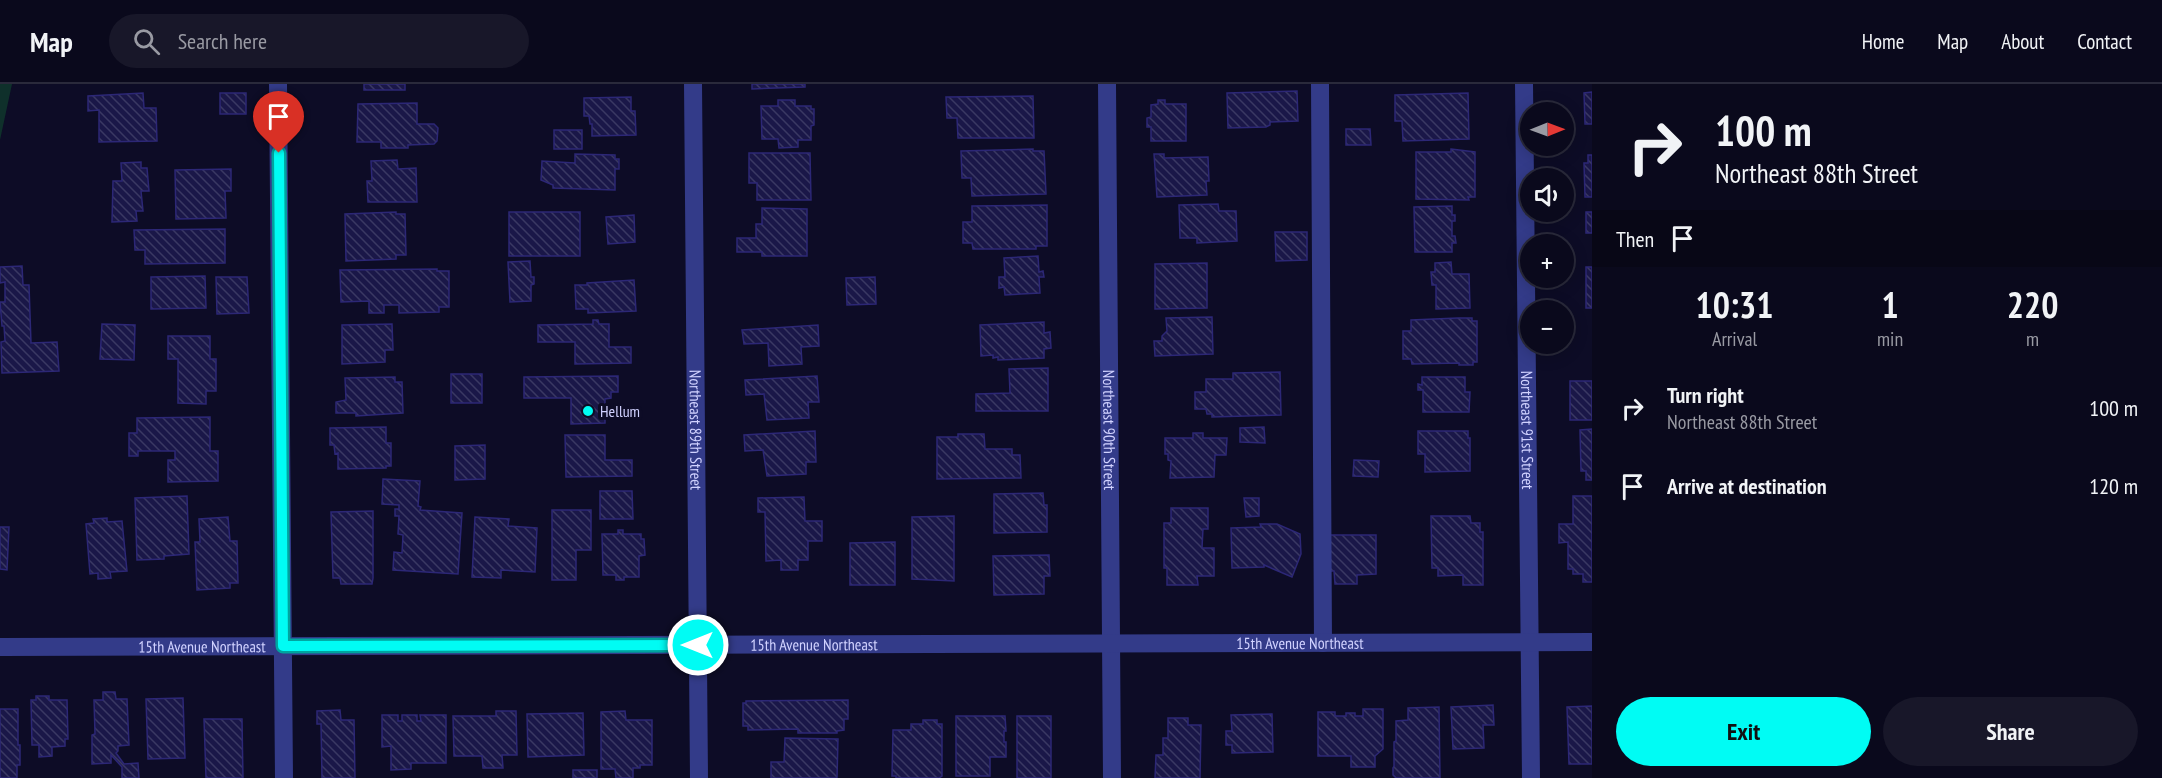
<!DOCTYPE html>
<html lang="en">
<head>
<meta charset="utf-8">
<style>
  :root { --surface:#0a091c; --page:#181729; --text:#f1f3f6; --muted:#999aa3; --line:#2a2a3b; --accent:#00fcf4 }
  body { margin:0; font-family:"PT Sans Narrow",sans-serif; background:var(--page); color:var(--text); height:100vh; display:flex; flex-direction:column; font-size:22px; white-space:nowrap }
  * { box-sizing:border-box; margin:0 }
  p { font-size:20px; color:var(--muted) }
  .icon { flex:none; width:33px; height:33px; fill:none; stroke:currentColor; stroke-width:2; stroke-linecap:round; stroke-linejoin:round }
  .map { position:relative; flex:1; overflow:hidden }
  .drawer { display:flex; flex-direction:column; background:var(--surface); width:570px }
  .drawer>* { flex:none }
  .top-card { background:#0a091c; color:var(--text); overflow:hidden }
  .needle { width:39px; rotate:89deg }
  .fabs { position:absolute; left:1520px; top:18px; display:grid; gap:12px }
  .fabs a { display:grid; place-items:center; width:54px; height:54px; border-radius:50%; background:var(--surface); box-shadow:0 3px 15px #0003,0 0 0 2px var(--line); font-size:30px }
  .pin { position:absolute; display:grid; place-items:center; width:51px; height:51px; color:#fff; margin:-62px -26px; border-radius:50% 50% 50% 0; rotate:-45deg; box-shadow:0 0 6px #0007 }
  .pin .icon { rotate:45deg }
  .me { position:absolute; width:66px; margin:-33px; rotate:270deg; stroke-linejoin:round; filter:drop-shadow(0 0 4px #0008) }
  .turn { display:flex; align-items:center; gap:21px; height:126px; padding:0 24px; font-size:27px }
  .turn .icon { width:78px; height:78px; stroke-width:2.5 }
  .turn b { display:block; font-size:42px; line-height:51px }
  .then { display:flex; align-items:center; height:57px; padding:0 24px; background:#0003; gap:12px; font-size:22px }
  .eta { display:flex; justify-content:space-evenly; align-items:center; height:102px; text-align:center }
  .eta b { font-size:36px; font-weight:800; line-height:42px }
  .primary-button { display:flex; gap:12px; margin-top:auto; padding:12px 24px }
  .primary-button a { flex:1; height:69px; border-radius:36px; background:var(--accent); color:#111; font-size:24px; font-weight:800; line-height:69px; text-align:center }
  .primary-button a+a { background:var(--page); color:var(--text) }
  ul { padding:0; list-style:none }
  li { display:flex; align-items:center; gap:18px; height:78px; padding:0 24px }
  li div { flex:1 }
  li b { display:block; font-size:22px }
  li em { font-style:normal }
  header { display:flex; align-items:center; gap:36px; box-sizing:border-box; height:84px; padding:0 30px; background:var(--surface); border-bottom:2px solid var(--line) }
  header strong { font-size:28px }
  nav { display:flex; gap:33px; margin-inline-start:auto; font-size:21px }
  .search { width:420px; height:54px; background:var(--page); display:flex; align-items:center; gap:15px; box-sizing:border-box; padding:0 21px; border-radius:33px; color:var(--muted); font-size:22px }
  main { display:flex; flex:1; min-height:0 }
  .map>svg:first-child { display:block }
  .green { fill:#0f302b }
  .building { fill:url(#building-back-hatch); stroke:#2c2776; stroke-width:1.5 }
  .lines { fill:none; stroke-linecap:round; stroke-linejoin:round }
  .minor { stroke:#333b89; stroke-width:18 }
  .route-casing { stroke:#00a49f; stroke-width:15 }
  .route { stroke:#00fcf4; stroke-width:10 }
  .poi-dot { fill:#00fcf4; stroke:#0d0c26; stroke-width:2 }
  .labels { text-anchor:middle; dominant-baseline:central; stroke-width:6; stroke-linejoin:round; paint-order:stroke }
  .poi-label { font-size:16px; fill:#d1d2ff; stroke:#0d0c26; text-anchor:start }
  .street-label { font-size:16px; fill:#d1d2ff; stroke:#0d0c26 }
</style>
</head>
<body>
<header>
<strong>Map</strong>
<div class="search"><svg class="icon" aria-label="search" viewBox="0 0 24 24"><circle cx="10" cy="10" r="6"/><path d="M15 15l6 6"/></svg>Search here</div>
<nav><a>Home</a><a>Map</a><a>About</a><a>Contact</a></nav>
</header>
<main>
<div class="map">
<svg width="1592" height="694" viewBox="0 0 1592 694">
  <defs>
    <pattern id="building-back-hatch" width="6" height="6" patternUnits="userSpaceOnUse" patternTransform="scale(1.5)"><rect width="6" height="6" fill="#1a1748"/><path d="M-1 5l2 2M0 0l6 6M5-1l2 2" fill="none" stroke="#3a3863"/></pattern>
  </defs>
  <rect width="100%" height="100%" fill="#0d0c26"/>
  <!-- green -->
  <path class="green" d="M0,0H12L0,56Z"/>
  <!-- building -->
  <path class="building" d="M364,0H405V6H364Z
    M752,0H805V3L752,5Z
    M1297,7L1298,37L1270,38V41L1266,43L1228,44L1227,9Z
    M1592,8V40H1585L1584,9Z
    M143,9L144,24H156L157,57L99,58V26L88,27V12Z
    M220,9H246V30H220Z
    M1468,9L1469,55L1403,57L1402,37H1395V11Z
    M1033,12L1034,54H958L957,34H947L946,13Z
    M631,13V27H635L636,51L592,52V40H590L589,32H584V14Z
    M778,16H795V22H811V25H814V41L811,42V56H798V63L779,64L778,55H762L761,22H778Z
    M1158,16H1165V20H1186V57H1151V43H1147V34L1151,33V21L1158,20Z
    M417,19V40H434L438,44L437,57L434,60L408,61V64H381V58H357L358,20Z
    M1346,45H1370L1371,61H1346Z
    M554,46H582V65H554Z
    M1033,65V67H1044L1046,110L972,112L971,94H962L961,67Z
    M1451,65L1475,68V113H1468L1469,116L1416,115V68H1451Z
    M749,69H810L811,116H757V99H749Z
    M575,70L615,71V75H619V85H615V106L553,104V101L541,96L542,77L575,79Z
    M1154,70H1164V74L1208,73L1209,97H1206L1207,111L1157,113Z
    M1588,71H1592V113H1585L1584,79H1588Z
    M397,76L398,85L416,84L417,118H368L367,97H372L371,77Z
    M141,78V84H147L149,107H141L143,127H136L137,137L112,138L113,97H122L121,79Z
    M231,85V107H225L226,134L176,135L175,86Z
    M1218,120L1219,127H1236L1237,157L1197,159V154H1180L1179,121Z
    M1047,121V162H1036V165H973L972,159H963V138H972V122Z
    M1452,122V131H1455V137H1452V152H1455L1456,159H1452V168H1415L1414,123Z
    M762,124L807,125V172H762V168H737V154H756V140H762Z
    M396,128V130H405L406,171H396V175L346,177L345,130Z
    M509,128H580V172H509Z
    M1586,128H1592V149H1586Z
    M634,131L635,158L608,160L606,133Z
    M225,145V179L145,180V166H135L134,146Z
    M1275,148H1307V176L1276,177Z
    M1038,172L1039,188L1043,187L1044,193H1039L1040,209L1005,211L1004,203L999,204V193H1005L1004,174Z
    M530,177L531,193H534V200L531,201V217L510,218L508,178Z
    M1451,178L1452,190H1469L1470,224L1436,225V201H1432L1431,188H1435V179Z
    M1207,179V224L1155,225V180Z
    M22,182L23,201H29L31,259L57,258L59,287L2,289L1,258L5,257L4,242H2L0,218H5V198L0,199V183Z
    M1586,183H1592V224H1586Z
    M437,185V187H449V223H439V228L399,229V221H384V229H369V217L341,218L340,186Z
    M205,192L206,224L151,225V193Z
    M216,193H247L249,229L217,230Z
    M875,193L876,220L847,221L846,194Z
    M634,196L636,227L588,229V225H576L575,201H587V199Z
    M1212,233L1213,270L1155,272L1154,257H1162V252L1167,247L1166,234Z
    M1458,234H1472V237H1477V278H1473V281H1459V279L1412,280L1411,275H1403V247H1411V236Z
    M593,236H598L599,240H609V263H631V279L575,280V258H538V241L593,240Z
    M1044,238V249L1050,248L1051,264L1044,265V274L998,276V273L993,274V271L981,272L980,241Z
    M102,240L135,241L134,276L100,275Z
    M392,240L393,266H385V278L342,280V241Z
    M818,241L819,262L801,263L802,280L769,282L768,259L744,260L742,246Z
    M168,252H210V275H216V307H206V320L178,319V275H168Z
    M1048,284V327H976V310L1010,309L1009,285Z
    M1280,288L1281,331L1212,333V330H1207L1206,325H1195V308H1206V295H1233V289Z
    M451,290H482V319H451Z
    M618,292V308H611V314L605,315V339L571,340V314H524V293Z
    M817,292L819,318H808L809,334L767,336L764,310L746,311L745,296Z
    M395,293V298H402L403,329L356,332V329H336V318L346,316L345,294Z
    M1422,293H1465V308H1470L1469,328H1423V306H1418V300L1422,301Z
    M1570,297H1592V336H1570Z
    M210,333V367H218V397L168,398V376H175V367H138V372H129V349H137V334Z
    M386,343V359H391V382H386V384L338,385V369L335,370L334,361H330V344Z
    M1264,343L1265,359L1240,358V344Z
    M1592,345V396H1586V387H1581L1580,346Z
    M815,347L816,378H806V390L767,392L763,366L745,367L744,351Z
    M1418,347H1468V354H1470V387L1425,388V370H1418Z
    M1193,349H1203V354H1227L1226,371H1215L1214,393L1170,394L1171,377L1168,376V370H1165V354H1193Z
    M958,350H984L985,365H1012V371H1020L1021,394L937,395V353H958Z
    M565,351H605V376H632V392L566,393Z
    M485,361V395L455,396V362Z
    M1354,376L1379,377L1378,393L1353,392Z
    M383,395L420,397L418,422L421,423L420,426L462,429L458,490L393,486L394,468L402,469L403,451L398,450L399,432H395V425H399V421L382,420Z
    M600,407H632L633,435H600Z
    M1043,409L1044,421H1047V448L994,449V410Z
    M187,412L189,470L164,472V475L137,476L135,414Z
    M1573,412H1592V498H1583V490H1573V485H1568V458L1559,459V440H1573Z
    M804,413L805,437H822V457H808V476H798V486H781V476L766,477L765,428H758V414Z
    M1244,414H1259V432L1246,433Z
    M1171,424H1208V445H1203L1202,464H1214V492H1197L1198,501H1167V484H1164V439H1171Z
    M552,426H591V466H576V496H552Z
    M373,427V494L372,500H341L340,494H333L331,428Z
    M954,432V497L912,495V433Z
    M1431,432H1470L1471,439H1480V448H1483V501H1463V491L1438,492V484H1432Z
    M228,433L230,457H237L238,499H230V504L197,506L195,458H200L199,435Z
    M475,433L509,435L508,442L537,444L535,488L501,486V494L472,493Z
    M107,434V438L122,437L127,487L110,488L111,494L98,495V489L90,490L86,440L94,439L93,435Z
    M1260,440H1277L1300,450L1301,470L1292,493L1264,481V483L1232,484L1231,444L1261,443Z
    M0,443H9L7,486L0,485Z
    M618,446H623V450H641V455H644L645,471L639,472V493H624V496H616V491H603L602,450H618Z
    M1330,451H1376V490L1357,491V500H1335L1334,487H1330Z
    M895,458V501H850V459Z
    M1049,471L1050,492H1044V510L994,511L993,472Z
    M103,608H115L116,615H127L129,661L118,662V667L116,669L124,680L138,679L139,694H122V683L111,671V679L92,680V651L95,650L94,616H103Z
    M36,612H49V616H67L68,655H65V662L52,663V672L39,673V661H32L31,616H36Z
    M183,614L185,674L148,675L146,615Z
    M848,616V635H844V646L837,647V649H798V645L748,646V642H743V619H746V617Z
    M1493,621L1494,641H1483L1484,664L1453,665L1451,623Z
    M1592,622V680H1569L1567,623Z
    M1439,623L1440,694H1396L1393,691V684L1394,682V658L1396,657V637L1408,636V624Z
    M0,625H18V661H20V681H17V694H0Z
    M1363,625H1383V665L1375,672V683H1351V672H1318V628H1335V632H1346V629H1355V632H1363Z
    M340,626L341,636H354L355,694H322L321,640H317V627Z
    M496,627H516L517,671H502L503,684H483L482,672H454L453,632H496Z
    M625,627L626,636H652V681H640V684H633V694H616L615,685H601V628Z
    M583,629L584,671L528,673L527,630Z
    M1272,630L1273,668L1232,669V661H1226V647H1232L1231,631Z
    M382,631H398V637H402V631H417V637H421L420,631H446V679H411V685L391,686V662L382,663Z
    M956,632H1005L1006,647H1004V658H1006V673H990V692H956Z
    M1017,632H1051V694H1017Z
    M1168,634H1188V641H1201L1200,694H1155L1156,671H1163V654H1168Z
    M204,635H242L243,694H206Z
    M923,636H937V640H942V692L939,694H896V692H892L893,646H911V640H923Z
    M785,654L838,655L837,694H771V678H784Z
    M573,686H597V694H573Z"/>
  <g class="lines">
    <!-- minor -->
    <g class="minor">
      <path d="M278,0L284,694"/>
      <path id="s1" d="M693,0L699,694"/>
      <path id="s2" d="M1107,0L1112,694"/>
      <path d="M1320,0L1323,559"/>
      <path id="s3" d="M1524,0L1531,694"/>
      <path id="s4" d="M0,563L1592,558"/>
    </g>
  </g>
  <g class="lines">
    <defs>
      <path id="route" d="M279,69L283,562L698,561"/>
    </defs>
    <!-- route casing -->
    <use href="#route" class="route-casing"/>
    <!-- route -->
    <use href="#route" class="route"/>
  </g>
  <!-- markers -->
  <circle class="poi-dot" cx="588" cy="327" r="6"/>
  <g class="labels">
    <!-- poi labels -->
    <g class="poi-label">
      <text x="600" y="327">Hellum</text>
    </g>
    <!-- street labels -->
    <g class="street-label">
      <text stroke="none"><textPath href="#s1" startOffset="346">Northeast 89th Street</textPath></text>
      <text stroke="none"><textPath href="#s2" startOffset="346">Northeast 90th Street</textPath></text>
      <text stroke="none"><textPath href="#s3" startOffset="346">Northeast 91st Street</textPath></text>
      <text stroke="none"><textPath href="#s4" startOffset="1300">15th Avenue Northeast</textPath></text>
      <text stroke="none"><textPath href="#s4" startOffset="814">15th Avenue Northeast</textPath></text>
      <text stroke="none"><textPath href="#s4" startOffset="202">15th Avenue Northeast</textPath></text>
    </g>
  </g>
</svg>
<div class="fabs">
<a><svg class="needle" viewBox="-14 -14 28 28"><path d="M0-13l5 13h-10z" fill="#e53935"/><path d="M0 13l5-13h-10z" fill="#999aa3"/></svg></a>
<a><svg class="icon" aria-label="sound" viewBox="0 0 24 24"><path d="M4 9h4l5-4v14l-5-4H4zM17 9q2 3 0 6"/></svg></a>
<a>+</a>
<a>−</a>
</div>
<div class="pin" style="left:279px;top:69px;background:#d93025"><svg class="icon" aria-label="arrive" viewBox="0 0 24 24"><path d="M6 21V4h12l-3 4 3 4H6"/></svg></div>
<svg class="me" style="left:698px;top:561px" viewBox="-20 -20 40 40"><circle r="17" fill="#00fcf4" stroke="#fff" stroke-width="3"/><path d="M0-11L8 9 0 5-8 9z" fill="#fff"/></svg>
</div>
<section class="drawer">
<div class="top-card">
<div class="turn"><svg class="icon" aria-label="right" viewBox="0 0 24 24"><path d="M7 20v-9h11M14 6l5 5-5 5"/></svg><div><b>100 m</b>Northeast 88th Street</div></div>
<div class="then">Then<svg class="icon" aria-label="arrive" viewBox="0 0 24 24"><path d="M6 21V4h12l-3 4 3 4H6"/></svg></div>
</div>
<div class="eta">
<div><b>10:31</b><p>Arrival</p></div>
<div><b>1</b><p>min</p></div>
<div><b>220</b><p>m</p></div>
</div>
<ul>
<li><svg class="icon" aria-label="right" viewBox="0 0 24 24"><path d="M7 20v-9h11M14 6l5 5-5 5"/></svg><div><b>Turn right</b><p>Northeast 88th Street</p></div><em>100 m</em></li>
<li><svg class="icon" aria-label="arrive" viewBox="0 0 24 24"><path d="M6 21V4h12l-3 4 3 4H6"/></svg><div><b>Arrive at destination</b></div><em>120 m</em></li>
</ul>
<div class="primary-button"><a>Exit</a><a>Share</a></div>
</section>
</main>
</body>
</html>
